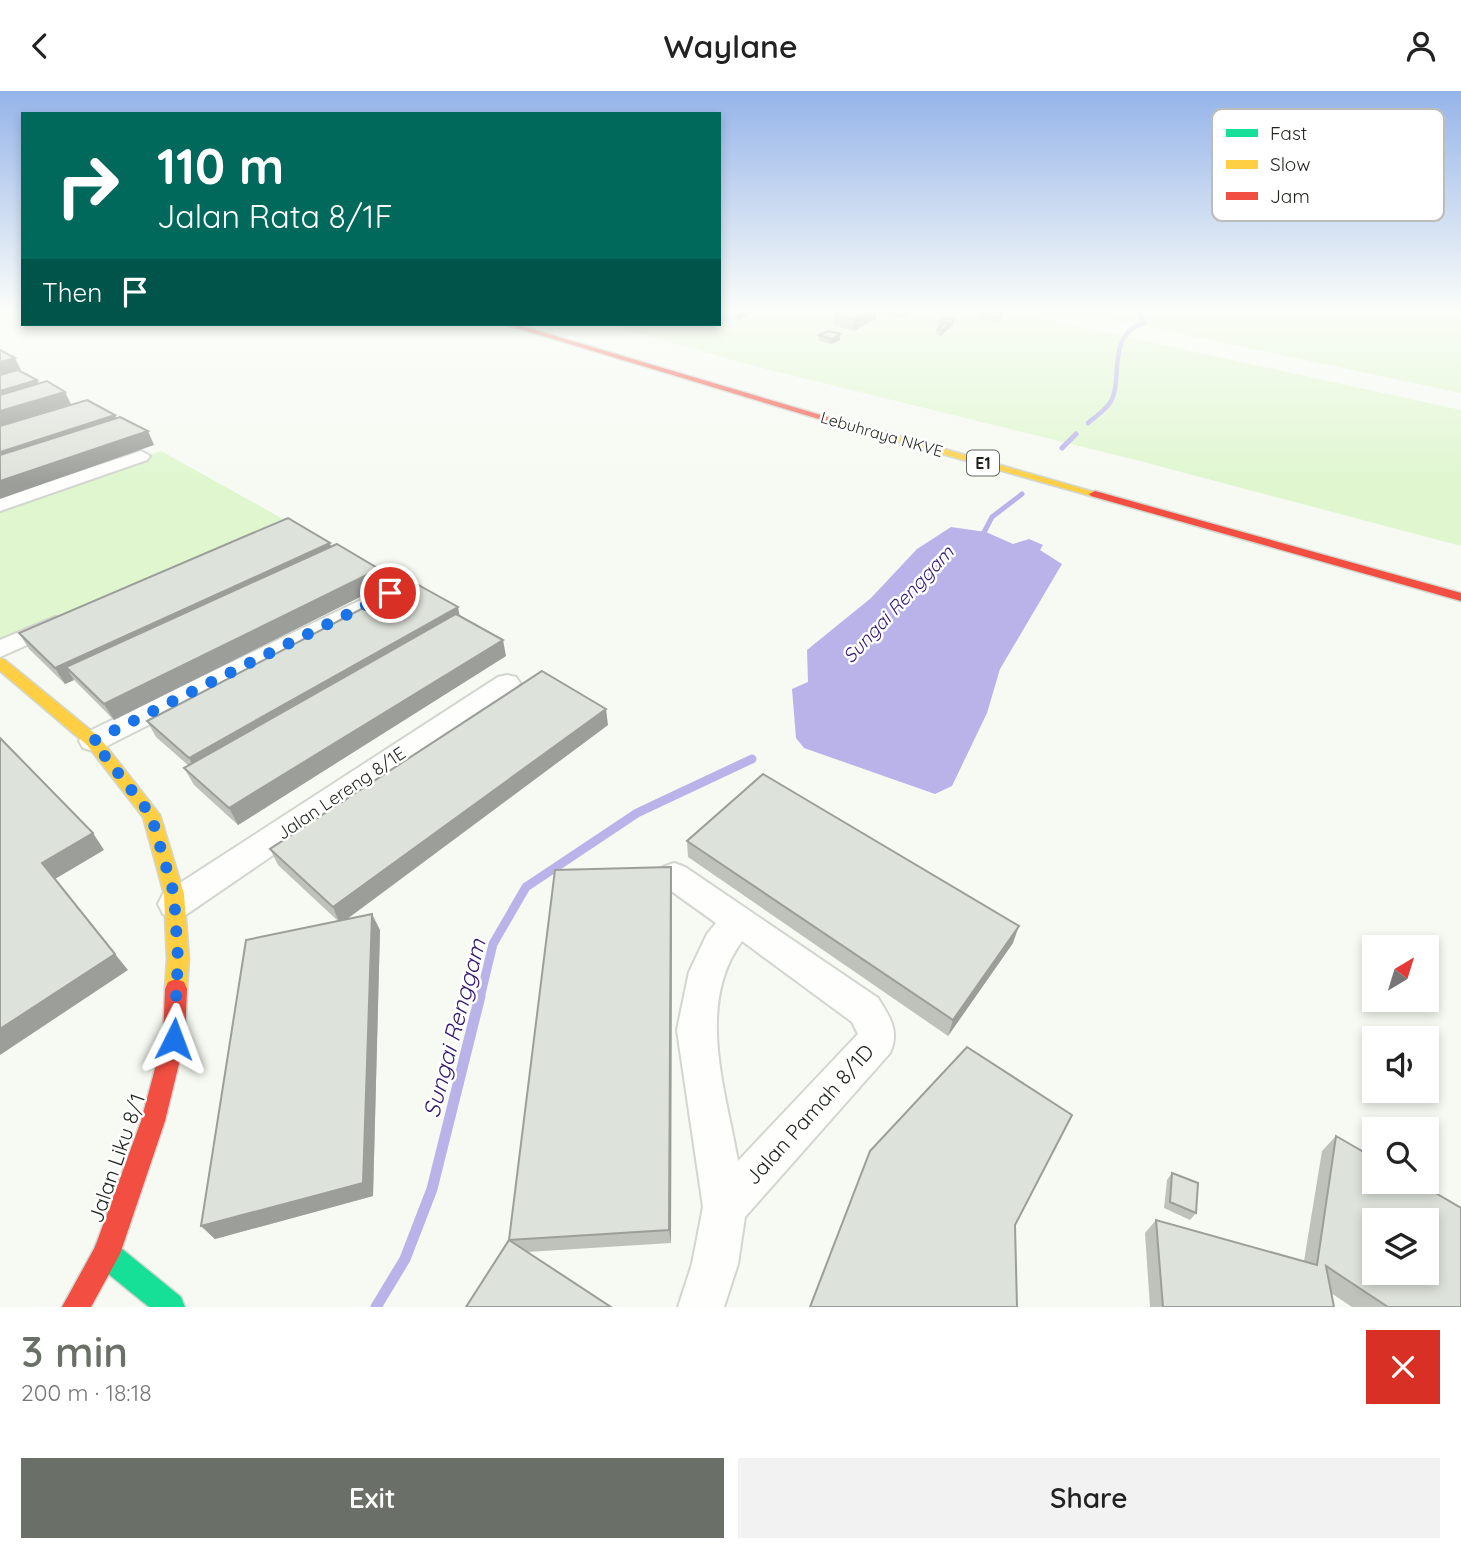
<!DOCTYPE html>
<html lang="en">
<head>
<meta charset="utf-8">
<style>
  :root { --surface:#fff; --page:#f2f2f2; --text:#222; --muted:#767676; --accent:#6a6f67 }
  body { margin:0; font-family:Quicksand,sans-serif; background:var(--page); color:var(--text); height:100vh; display:flex; flex-direction:column; font-size:26px; white-space:nowrap }
  * { box-sizing:border-box; margin:0 }
  p { font-size:23px; color:var(--muted) }
  .icon { flex:none; width:38px; height:38px; fill:none; stroke:currentColor; stroke-width:2; stroke-linecap:round; stroke-linejoin:round }
  .map { position:relative; height:1216px; overflow:hidden }
  .side { display:flex; flex-direction:column; background:var(--surface); flex:1 }
  .side>* { flex:none }
  .top-card { position:absolute; left:21px; top:21px; width:700px; height:214px; border-radius:0px; box-shadow:0 4px 10px #0003; background:#00695c; color:#fff; overflow:hidden }
  .needle { width:46px; rotate:38deg }
  .buttons { position:absolute; left:1362px; top:844px; display:grid; gap:14px }
  .buttons a { display:grid; place-items:center; width:77px; height:77px; border-radius:0px; background:var(--surface); box-shadow:0 4px 10px #0003; font-size:35px }
  .pin { position:absolute; display:grid; place-items:center; width:60px; height:60px; color:#fff; margin:-30px; border:4px solid #fff; border-radius:50%; box-shadow:0 2px 7px #0007 }
  .me { position:absolute; width:77px; margin:-38px; rotate:3deg; stroke-linejoin:round; filter:drop-shadow(0 0 5px #0008) }
  .turn { display:flex; align-items:center; gap:24px; height:147px; padding:0 21px; font-size:32px }
  .turn .icon { width:91px; height:91px; stroke-width:2.5 }
  .turn b { display:block; font-size:49px; line-height:60px }
  .then { display:flex; align-items:center; height:66px; padding:0 21px; background:#0003; gap:14px; font-size:26px }
  .round { display:grid; place-items:center; flex:none; width:74px; height:74px; border-radius:0px; background:var(--page) }
  .summary { display:flex; align-items:center; justify-content:space-between; height:119px; padding:0 21px }
  h1 { font-size:42px; font-weight:600; line-height:52px; color:var(--accent) }
  .action { display:flex; gap:14px; margin-top:auto; padding:14px 21px }
  .action a { flex:1; height:80px; border-radius:0px; background:var(--accent); color:#fff; font-size:28px; font-weight:600; line-height:80px; text-align:center }
  .action a+a { background:var(--page); color:var(--text) }
  header { display:flex; justify-content:space-between; align-items:center; height:91px; padding:0 21px; background:var(--surface); font-size:32px; font-weight:600 }
  .map>svg:first-child { display:block }
  .green { fill:#dff6cf }
  .water { fill:#b9b3ea }
  .lines { fill:none; stroke-linecap:round; stroke-linejoin:round }
  .stream-far3 { stroke:#b9b3ea; stroke-width:4.5 }
  .stream-far2 { stroke:#b9b3ea; stroke-width:5 }
  .stream-far1 { stroke:#b9b3ea; stroke-width:9 }
  .stream { stroke:#b9b3ea; stroke-width:11 }
  .street-casing { stroke:#d2d6ce; stroke-width:4 }
  .fast-casing { stroke:#d2d6ce; stroke-width:3 }
  .slow-casing { stroke:#d2d6ce; stroke-width:3 }
  .jam-casing { stroke:#d2d6ce; stroke-width:3 }
  .street { fill:#fefefd; fill-rule:evenodd }
  .fast { fill:#16e098; fill-rule:evenodd }
  .slow { fill:#ffcf43; fill-rule:evenodd }
  .jam { fill:#f24e42; fill-rule:evenodd }
  .wall { fill:#bec2bb }
  .shaded-wall { fill:#9b9e99 }
  .building { fill:#dde2da; stroke:#9b9e99; stroke-width:2; fill-rule:evenodd }
  .route { stroke:#1a73e8; stroke-width:12; stroke-dasharray:0 21.6 }
  .labels { text-anchor:middle; dominant-baseline:central; stroke-width:5; stroke-linejoin:round; paint-order:stroke }
  .far-street-label { font-size:16px; fill:#1f241c; stroke:#fff }
  .shield { fill:#fff; stroke:#626660; stroke-width:2 }
  .shield-label { font-size:16px; font-weight:bold; fill:#1f241c }
  .street-label { font-size:18px; fill:#1f241c; stroke:#fff }
  .water-label { font-size:19px; font-style:italic; fill:#331775; stroke:#fff }
  .near-street-label { font-size:21px; fill:#1f241c; stroke:#fff }
  .near-water-label { font-size:23px; font-style:italic; fill:#331775; stroke:#fff }
  .key { fill:#fff; stroke:#bcbdbb; stroke-width:2 }
  .key-label { font-size:19px; fill:#1f241c }
</style>
</head>
<body>
<header><svg class="icon" aria-label="back" viewBox="0 0 24 24"><path d="M15 5l-7 7 7 7"/></svg>Waylane<svg class="icon" aria-label="person" viewBox="0 0 24 24"><circle cx="12" cy="8" r="4"/><path d="M4 21q1-7 8-7t8 7"/></svg></header>
<div class="map">
<svg width="1461" height="1216" viewBox="0 0 1461 1216">
  <rect width="100%" height="100%" fill="#f6faf2"/>
  <!-- green -->
  <path class="green" d="M719,221H1013L1461,319V455L1136,369L750,274L607,233H719Z
    M1078,221H1461V302Z
    M161,360L283,428L10,547L0,549V417Z"/>
  <!-- water -->
  <path class="water" d="M951,436L986,441L1013,453L1029,448L1043,454L1040,459L1062,473L1000,578L987,622L952,695L935,703L804,657L796,647L792,598L808,591L807,559L871,507L917,458Z"/>
  <g class="lines">
    <!-- stream-far3 -->
    <path class="stream-far3" d="M1088,332C1095,326 1104,320 1109,313C1125,293 1104,242 1145,232L1138,221"/>
    <!-- stream-far2 -->
    <path class="stream-far2" d="M1062,357L1076,343
      M981,447L992,426L1022,403"/>
    <!-- stream-far1 -->
    <path class="stream-far1" d="M480,907L493,853L526,796L637,722L752,668"/>
    <!-- stream -->
    <path class="stream" d="M376,1216L405,1168L432,1098L480,905"/>
    <defs>
      <path id="street" d="M719,221H735L719,229Z
        M141,360L150,365L147,369L0,420V407Z
        M390,495L398,497L401,502L398,507L103,657L93,660L83,657L79,650L83,643Z
        M55,526L63,528L67,533L63,538L0,566V549Z
        M507,584L516,586L520,592L516,598L187,823L175,827L163,823L158,813L163,803L498,586Z
        M674,772L685,776L878,907C890,926 900,940 890,962L745,1126L738,1173L724,1216H678L692,1173L703,1116L677,939L689,881L707,843L716,832L663,794L658,785L663,776ZM742,850L852,931L858,943L738,1070C726,1000 695,914 742,850Z"/>
      <path id="fast" d="M106,1149L116,1153L181,1206L185,1216H149L96,1173L92,1163L96,1153Z"/>
      <path id="slow" d="M832,328H840L1101,403L1095,406L1091,405L832,332Z
        M0,567L5,569L99,646L160,724L184,803L189,868L187,898L184,905L176,908L168,905L165,898L167,868L164,803L143,726L87,654L0,580Z"/>
      <path id="jam" d="M503,233H515L841,330L832,332Z
        M1095,400L1461,502V510L1091,405L1089,403Z
        M176,888L184,891L187,898L185,948L165,1030L120,1163L91,1216H62L95,1156L141,1030L163,948L165,898L168,891Z"/>
    </defs>
    <!-- street casing -->
    <use href="#street" class="street-casing"/>
    <!-- fast casing -->
    <use href="#fast" class="fast-casing"/>
    <!-- slow casing -->
    <use href="#slow" class="slow-casing"/>
    <!-- jam casing -->
    <use href="#jam" class="jam-casing"/>
    <!-- street -->
    <use href="#street" class="street"/>
    <!-- fast -->
    <use href="#fast" class="fast"/>
    <!-- slow -->
    <use href="#slow" class="slow"/>
    <!-- jam -->
    <use href="#jam" class="jam"/>
  </g>
  <!-- wall -->
  <path class="wall" d="M755,221L738,229L732,228V222Z
    M838,221H911L902,226L876,222V228L853,240L833,234L834,223Z
    M978,223H1003L1002,229L999,232L977,228Z
    M943,227L953,234L941,245L936,244L937,239L940,236H938L939,230Z
    M819,244L840,249L831,253L819,250Z
    M331,456L379,478L384,494L114,629L74,589L65,593L29,558L19,542Z
    M460,525L506,565L238,734L194,694L184,677L189,675L156,646L147,630Z
    M608,634L346,829L380,839L373,1105L215,1148L201,1135L338,830L278,774L270,758Z
    M687,750L1013,852L948,945L688,766Z
    M672,792L671,1152L527,1161L509,1149Z
    M1336,1045L1461,1216H1352L1331,1202L1334,1216H1150L1145,1142L1156,1129L1304,1170L1322,1060Z
    M1172,1082L1196,1122L1190,1129L1164,1117L1167,1089Z"/>
  <!-- shaded-wall -->
  <path class="shaded-wall" d="M743,221H755L738,229V224Z
    M869,221H876V228L853,240L854,228Z
    M903,221H911L902,226Z
    M954,229L953,234L941,245L942,239Z
    M840,243V249L831,253L832,248Z
    M15,267L21,279L0,285V271Z
    M37,289L44,302L0,315V300Z
    M65,301L71,313L0,335V320Z
    M115,324L121,338L0,377V361Z
    M148,340L154,354L0,408V390Z
    M330,452L335,467L66,576L74,589L65,593L55,577Z
    M379,478L384,494L114,629L104,613Z
    M458,516L461,532L198,684L189,667Z
    M503,549L506,565L238,734L229,717Z
    M606,618L608,634L340,833L333,816Z
    M93,742L104,759L55,788L42,772Z
    M671,776L672,792L671,1152L669,1139Z
    M372,823L380,839L373,1105L215,1148L201,1135Z
    M1019,835L1013,852L948,945L953,929Z
    M115,863L128,879L0,964V938Z"/>
  <!-- building -->
  <path class="building" d="M838,221H869L854,228L834,223Z
    M980,221H993L1003,223L1000,226L978,223Z
    M943,227L954,229L949,232L939,230Z
    M945,232H950L942,239H937Z
    M828,240L840,243L832,248L819,244Z
    M0,259L15,267L0,271Z
    M18,279L37,289L0,300V284Z
    M47,290L65,301L0,320V304Z
    M87,309L115,324L0,361V335Z
    M120,326L148,340L0,390V364Z
    M288,427L330,452L55,577L19,542Z
    M337,453L379,478L104,613L66,576Z
    M413,491L458,516L189,667L147,630Z
    M456,523L503,549L229,717L184,677Z
    M542,580L606,618L333,816L270,758Z
    M0,647L93,742L42,772L115,863L0,938Z
    M763,683L1019,835L953,929L687,750Z
    M671,776L669,1139L509,1149L555,779Z
    M372,823L363,1092L201,1135L246,849Z
    M967,956L1072,1024L1015,1134L1017,1216H810L870,1060Z
    M1336,1045L1374,1067V1090H1415L1461,1117V1216H1388L1326,1175L1334,1216H1163L1156,1129L1317,1174ZM1374,1129H1426V1181H1374Z
    M1172,1082L1198,1092L1196,1122L1170,1111Z
    M509,1149L611,1216H466Z"/>
  <!-- sky -->
  <linearGradient id="sky" x2="0" y2="1"><stop stop-color="#95b4e9"/><stop offset="0.56" stop-color="#fbfdf9"/><stop offset="1" stop-color="#fbfdf9" stop-opacity="0"/></linearGradient>
  <rect width="1461" height="392" fill="url(#sky)"/>
  <g class="lines">
    <!-- route -->
    <path class="route" d="M174,948L178,868L174,803L151,724L93,650L390,502"/>
  </g>
  <g class="labels">
    <!-- far-street labels -->
    <g class="far-street-label">
      <text transform="translate(882 343) rotate(16)">Lebuhraya NKVE</text>
    </g>
    <!-- shield labels -->
    <rect class="shield" x="967" y="359.5" width="32" height="25" rx="5"/>
    <g class="shield-label">
      <text x="983" y="372">E1</text>
    </g>
    <!-- street labels -->
    <g class="street-label">
      <text transform="translate(341 702) rotate(-34)">Jalan Lereng 8/1E</text>
    </g>
    <!-- water labels -->
    <g class="water-label">
      <text transform="translate(898 513) rotate(-47)">Sungai Renggam</text>
    </g>
    <!-- near-street labels -->
    <g class="near-street-label">
      <text transform="translate(809 1023) rotate(-48)">Jalan Pamah 8/1D</text>
      <text transform="translate(116 1067) rotate(-71)">Jalan Liku 8/1</text>
    </g>
    <!-- near-water labels -->
    <g class="near-water-label">
      <text transform="translate(454 937) rotate(-75)">Sungai Renggam</text>
    </g>
  </g>
  <!-- legend -->
  <rect x="1212" y="18" width="232" height="112" rx="10" class="key"/>
  <rect x="1226" y="38" width="32" height="8" fill="#16e098"/>
  <rect x="1226" y="69" width="32" height="9" fill="#ffcf43"/>
  <rect x="1226" y="101" width="32" height="8" fill="#f24e42"/>
  <g class="key-label">
    <text x="1270" y="49">Fast</text>
    <text x="1270" y="80">Slow</text>
    <text x="1270" y="112">Jam</text>
  </g>
</svg>
<div class="buttons">
<a><svg class="needle" viewBox="-14 -14 28 28"><path d="M0-13l5 13h-10z" fill="#e53935"/><path d="M0 13l5-13h-10z" fill="#767676"/></svg></a>
<a><svg class="icon" aria-label="sound" viewBox="0 0 24 24"><path d="M4 9h4l5-4v14l-5-4H4zM17 9q2 3 0 6"/></svg></a>
<a><svg class="icon" aria-label="search" viewBox="0 0 24 24"><circle cx="10" cy="10" r="6"/><path d="M15 15l6 6"/></svg></a>
<a><svg class="icon" aria-label="layers" viewBox="0 0 24 24"><path d="M12 4l9 5-9 5-9-5zM3 14l9 5 9-5"/></svg></a>
</div>
<div class="pin" style="left:390px;top:502px;background:#d93025"><svg class="icon" aria-label="arrive" viewBox="0 0 24 24"><path d="M6 21V4h12l-3 4 3 4H6"/></svg></div>
<svg class="me" style="left:174px;top:948px" viewBox="-20 -20 40 40"><path d="M0-17L14 15 0 8-14 15z" fill="#1a73e8" stroke="#fff" stroke-width="4"/></svg>
<div class="top-card">
<div class="turn"><svg class="icon" aria-label="right" viewBox="0 0 24 24"><path d="M7 20v-9h11M14 6l5 5-5 5"/></svg><div><b>110 m</b>Jalan Rata 8/1F</div></div>
<div class="then">Then<svg class="icon" aria-label="arrive" viewBox="0 0 24 24"><path d="M6 21V4h12l-3 4 3 4H6"/></svg></div>
</div>
</div>
<section class="side">
<div class="summary"><div><h1>3 min</h1><p>200 m · 18:18</p></div><a class="round" style="background:#d93025;color:#fff"><svg class="icon" aria-label="close" viewBox="0 0 24 24"><path d="M6 6l12 12M18 6L6 18"/></svg></a></div>
<div class="action"><a>Exit</a><a>Share</a></div>
</section>
</body>
</html>
